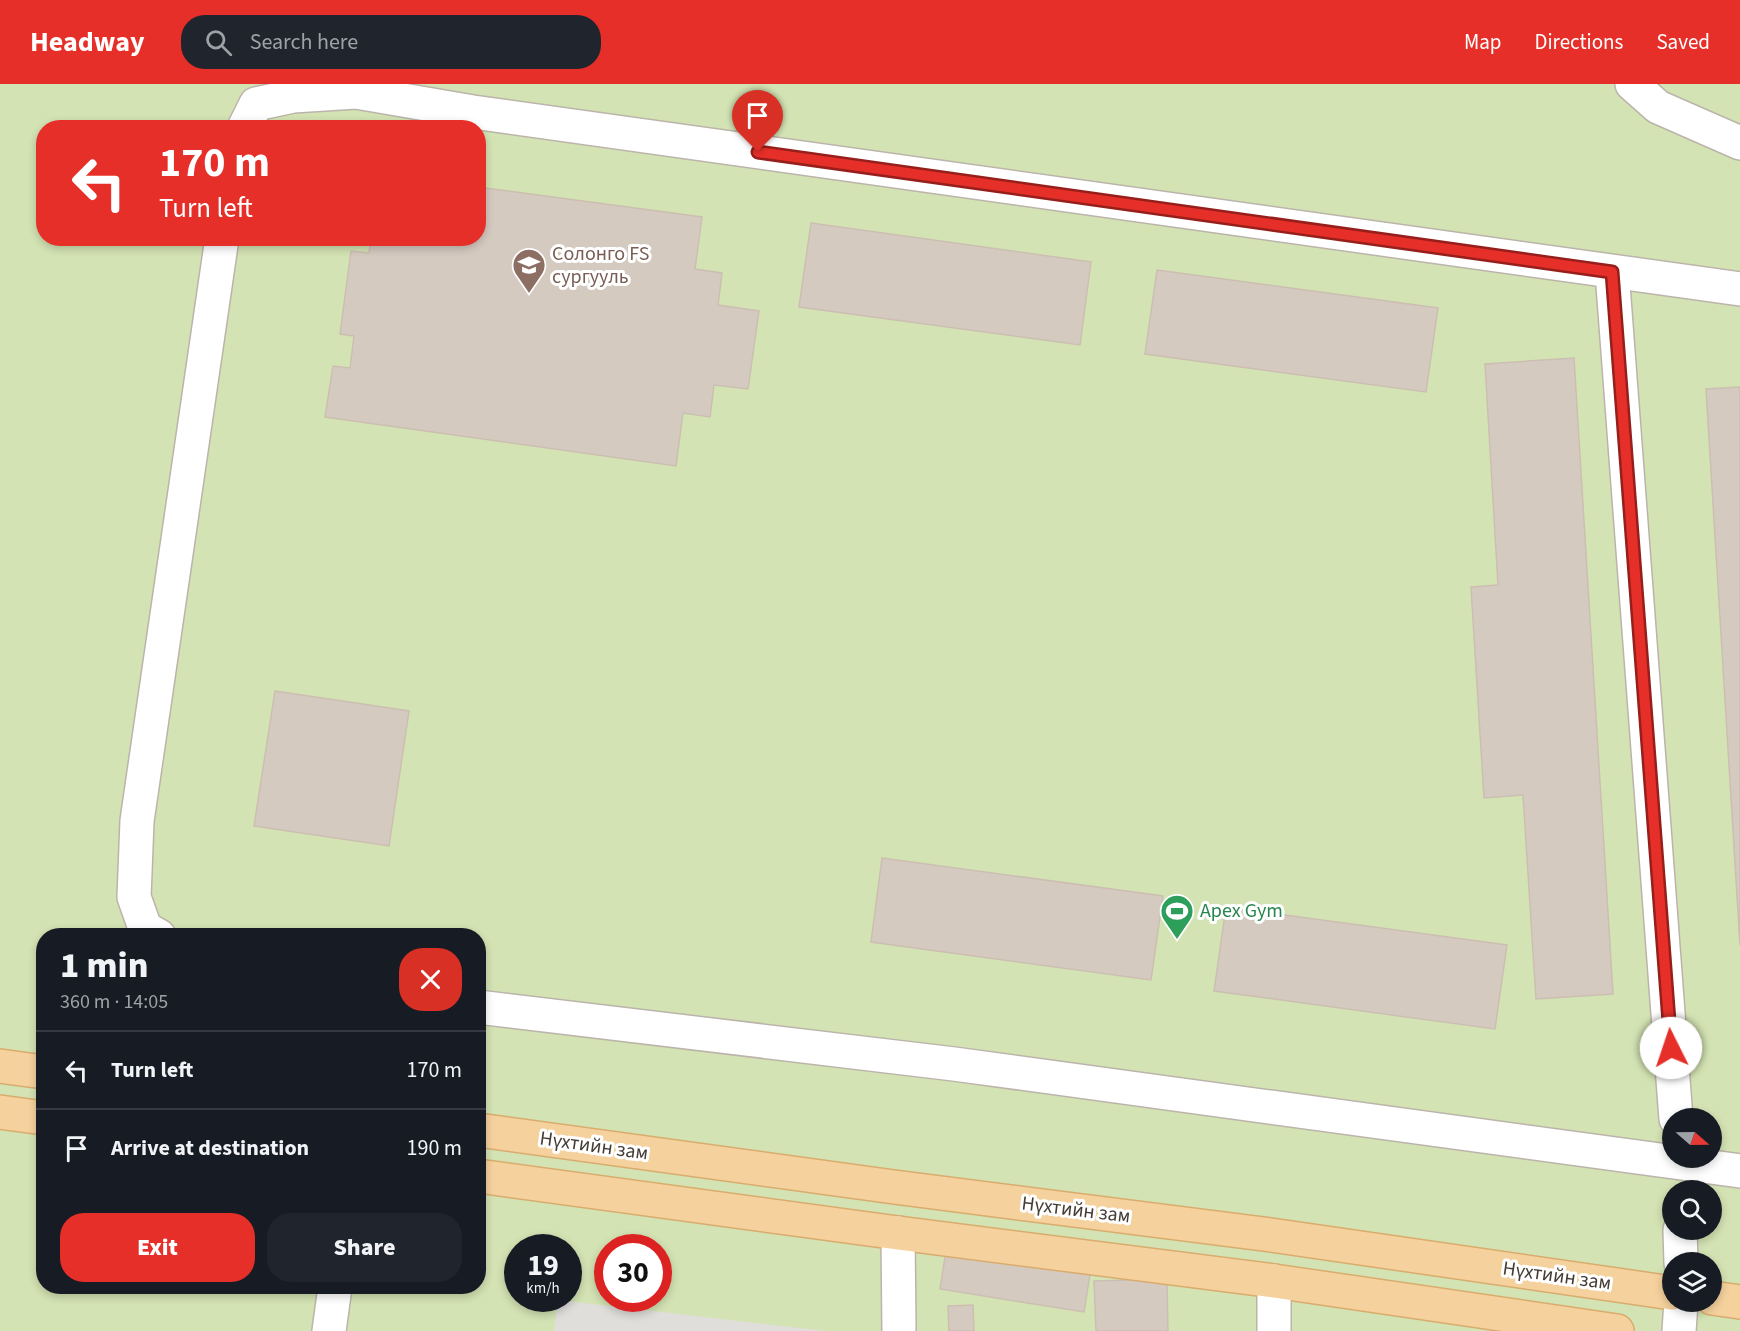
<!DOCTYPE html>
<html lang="en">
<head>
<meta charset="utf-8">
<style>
  :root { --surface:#171b24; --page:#20242c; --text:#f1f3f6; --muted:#9ea1a6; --line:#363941; --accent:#e72f29 }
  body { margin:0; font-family:"Source Sans 3",sans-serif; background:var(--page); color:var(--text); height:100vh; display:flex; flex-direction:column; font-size:22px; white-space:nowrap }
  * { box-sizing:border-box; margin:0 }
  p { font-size:20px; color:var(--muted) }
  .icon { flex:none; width:33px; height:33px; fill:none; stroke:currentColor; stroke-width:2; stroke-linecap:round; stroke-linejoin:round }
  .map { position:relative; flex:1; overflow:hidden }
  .drawer { position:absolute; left:36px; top:844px; width:450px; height:366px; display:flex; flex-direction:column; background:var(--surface); border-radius:24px; box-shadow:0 3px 9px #0003 }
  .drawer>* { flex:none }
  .top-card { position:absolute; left:36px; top:36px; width:450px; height:126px; border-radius:24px; box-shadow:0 3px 9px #0003; background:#e72f29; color:#fff; overflow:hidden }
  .needle { width:39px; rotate:110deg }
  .tools { position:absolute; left:1662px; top:1024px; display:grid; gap:12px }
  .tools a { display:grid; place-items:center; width:60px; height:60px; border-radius:50%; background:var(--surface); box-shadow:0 3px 9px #0003; font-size:30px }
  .speed { position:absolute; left:504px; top:1150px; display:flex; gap:12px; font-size:30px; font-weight:700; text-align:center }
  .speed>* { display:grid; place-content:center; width:78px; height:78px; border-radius:50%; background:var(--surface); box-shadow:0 3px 9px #0003; line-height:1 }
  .speed small { font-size:15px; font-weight:400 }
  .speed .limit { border:9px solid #d22; background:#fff; color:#111 }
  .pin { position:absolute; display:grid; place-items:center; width:51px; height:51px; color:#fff; margin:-62px -26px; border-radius:50% 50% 50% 0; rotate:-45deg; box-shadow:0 0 6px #0007 }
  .pin .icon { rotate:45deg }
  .me { position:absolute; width:66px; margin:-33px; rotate:356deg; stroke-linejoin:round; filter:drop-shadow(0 0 4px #0008) }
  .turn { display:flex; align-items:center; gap:21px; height:126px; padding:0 24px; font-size:27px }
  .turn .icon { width:78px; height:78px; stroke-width:2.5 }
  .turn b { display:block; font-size:42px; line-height:51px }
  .round { display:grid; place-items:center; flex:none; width:63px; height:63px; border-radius:24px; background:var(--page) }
  .overview { display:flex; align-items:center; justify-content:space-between; height:102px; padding:0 24px }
  h1 { font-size:36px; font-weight:800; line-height:45px }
  .cta { display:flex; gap:12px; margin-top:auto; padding:12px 24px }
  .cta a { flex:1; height:69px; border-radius:24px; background:var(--accent); color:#fff; font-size:24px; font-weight:800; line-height:69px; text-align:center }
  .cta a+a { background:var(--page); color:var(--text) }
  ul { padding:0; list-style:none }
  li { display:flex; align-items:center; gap:18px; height:78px; padding:0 24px; border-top:2px solid var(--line) }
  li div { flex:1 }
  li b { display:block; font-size:22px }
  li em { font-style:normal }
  header { display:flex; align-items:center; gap:36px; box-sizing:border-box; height:84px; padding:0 30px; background:var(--accent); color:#fff }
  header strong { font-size:28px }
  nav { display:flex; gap:33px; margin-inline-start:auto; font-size:21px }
  .search { width:420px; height:54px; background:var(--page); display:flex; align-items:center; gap:15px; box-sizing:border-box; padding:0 21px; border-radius:24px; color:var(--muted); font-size:22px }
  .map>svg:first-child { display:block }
  .green { fill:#d3e3b3; fill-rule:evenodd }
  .parking { fill:#e0dedb }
  .building { fill:#d5cac0; stroke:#ccbfb1; stroke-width:1.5 }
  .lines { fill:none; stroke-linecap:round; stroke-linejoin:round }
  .minor-casing { stroke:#bcb4aa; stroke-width:36 }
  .major-casing { stroke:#d9ac6e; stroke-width:36 }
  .minor { stroke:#fff; stroke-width:33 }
  .major { stroke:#f5d19d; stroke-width:33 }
  .route-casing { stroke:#961f1b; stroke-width:15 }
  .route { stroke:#e72f29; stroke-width:10 }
  .labels { text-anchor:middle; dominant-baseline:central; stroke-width:6; stroke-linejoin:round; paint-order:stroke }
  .education-label { font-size:20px; fill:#785e54; stroke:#fff; text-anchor:start }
  .leisure-label { font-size:20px; fill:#27864d; stroke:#fff; text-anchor:start }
  .street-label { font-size:20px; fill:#443d36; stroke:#fff }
</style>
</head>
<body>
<header>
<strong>Headway</strong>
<div class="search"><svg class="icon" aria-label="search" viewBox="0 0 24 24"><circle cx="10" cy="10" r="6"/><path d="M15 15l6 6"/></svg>Search here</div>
<nav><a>Map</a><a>Directions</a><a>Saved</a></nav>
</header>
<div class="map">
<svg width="1740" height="1247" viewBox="0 0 1740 1247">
  <rect width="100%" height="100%" fill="#f2ede7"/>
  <!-- green -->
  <path class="green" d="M0,0H1740V1247H0ZM44,44H478V154H44ZM44,852H478V1203H44ZM1672,1035H1712V1074H1672ZM1672,1107H1712V1146H1672ZM518,1164H568V1215H518ZM608,1164H658V1215H608ZM1672,1179H1712V1218H1672Z"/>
  <!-- parking -->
  <path class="parking" d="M558,1216L825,1247H554Z"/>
  <!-- building -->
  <path class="building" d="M478,103L702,133L695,185L722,189L718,221L759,227L748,305L714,301L710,333L683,329L676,382L325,333L333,282L350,284L354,252L340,250L351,167L369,169L371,154H478Z
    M811,139L1091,178L1080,261L799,223Z
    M1157,186L1438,224L1426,308L1145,270Z
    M1574,274L1613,910L1536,915L1523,711L1484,714L1471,503L1498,501L1485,280Z
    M1740,303V861L1706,305Z
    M275,607L409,627L389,762L254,742Z
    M882,774L1163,812L1151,896L871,858Z
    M1226,823L1507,861L1495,945L1214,907Z
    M947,1160L1091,1184L1084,1228L940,1205Z
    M1167,1195L1168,1247H1096L1094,1197Z
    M973,1221L974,1247H949L948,1222Z"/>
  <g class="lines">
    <defs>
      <path id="minor" d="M1632,0L1658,23L1740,59
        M244,44L256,20L293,12L356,8L473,28L1740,205
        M1612,188L1676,1035
        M159,852L145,844L134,813L137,737L222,154
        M478,923L954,980L1740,1087
        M1680,1146L1681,1179
        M898,1149L899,1247
        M1274,1197V1247
        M329,1247L335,1203
        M1679,1247L1681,1218"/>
      <path id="major" d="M0,982L44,988
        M0,1028L44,1034
        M478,1046L894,1103L1271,1151L1672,1209
        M478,1092L898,1149L1274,1197L1617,1247
        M1712,1214L1740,1218"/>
    </defs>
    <!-- minor casing -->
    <use href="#minor" class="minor-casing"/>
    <!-- major casing -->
    <use href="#major" class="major-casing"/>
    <!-- minor -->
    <use href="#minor" class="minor"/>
    <!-- major -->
    <use href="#major" class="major"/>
  </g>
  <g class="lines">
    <defs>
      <path id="route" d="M758,68L1612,188L1671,964"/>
    </defs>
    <!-- route casing -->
    <use href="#route" class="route-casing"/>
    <!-- route -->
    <use href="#route" class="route"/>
  </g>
  <!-- icons -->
  <defs>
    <symbol id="school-pin" viewBox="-11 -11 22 30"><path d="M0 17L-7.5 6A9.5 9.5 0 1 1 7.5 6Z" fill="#8d6e63" stroke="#fff"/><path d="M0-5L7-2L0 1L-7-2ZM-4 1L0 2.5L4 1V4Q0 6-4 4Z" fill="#fff"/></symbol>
    <symbol id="stadium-pin" viewBox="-11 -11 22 30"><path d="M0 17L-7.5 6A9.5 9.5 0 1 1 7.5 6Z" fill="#2e9e5b" stroke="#fff"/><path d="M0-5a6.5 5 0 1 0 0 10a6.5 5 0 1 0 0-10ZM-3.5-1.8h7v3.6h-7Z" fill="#fff"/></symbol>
  </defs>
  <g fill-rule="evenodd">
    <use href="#school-pin" x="510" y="162" width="38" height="52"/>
    <use href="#stadium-pin" x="1158" y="808" width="38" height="52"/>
  </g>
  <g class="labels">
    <!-- education labels -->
    <g class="education-label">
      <text x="552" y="170">Солонго FS<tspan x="552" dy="23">сургууль</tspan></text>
    </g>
    <!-- leisure labels -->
    <g class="leisure-label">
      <text x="1200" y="827">Apex Gym</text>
    </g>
    <!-- street labels -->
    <g class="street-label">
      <text transform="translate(594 1062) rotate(8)">Нүхтийн зам</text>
      <text transform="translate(1076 1126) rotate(7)">Нүхтийн зам</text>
      <text transform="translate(1557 1192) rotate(8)">Нүхтийн зам</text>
    </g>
  </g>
</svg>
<div class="tools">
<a><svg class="needle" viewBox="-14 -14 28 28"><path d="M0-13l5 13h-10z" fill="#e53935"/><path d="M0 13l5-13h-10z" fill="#9ea1a6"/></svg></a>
<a><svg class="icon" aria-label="search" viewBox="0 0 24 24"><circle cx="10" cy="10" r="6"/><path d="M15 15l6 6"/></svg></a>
<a><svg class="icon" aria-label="layers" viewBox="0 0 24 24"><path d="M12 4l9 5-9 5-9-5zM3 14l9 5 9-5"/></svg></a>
</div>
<div class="speed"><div>19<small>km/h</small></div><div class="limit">30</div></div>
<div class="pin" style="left:758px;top:68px;background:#d93025"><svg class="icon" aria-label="arrive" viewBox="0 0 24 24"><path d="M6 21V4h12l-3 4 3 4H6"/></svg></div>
<svg class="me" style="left:1671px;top:964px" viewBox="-20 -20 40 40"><circle r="19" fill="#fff"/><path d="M0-13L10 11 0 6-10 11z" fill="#e72f29"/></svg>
<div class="top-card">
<div class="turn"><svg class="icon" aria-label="left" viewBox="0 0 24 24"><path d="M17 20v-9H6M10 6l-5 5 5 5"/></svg><div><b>170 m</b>Turn left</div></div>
</div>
<section class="drawer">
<div class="overview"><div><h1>1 min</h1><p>360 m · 14:05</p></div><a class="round" style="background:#d93025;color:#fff"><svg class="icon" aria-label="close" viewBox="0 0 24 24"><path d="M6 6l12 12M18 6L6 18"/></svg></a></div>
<ul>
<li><svg class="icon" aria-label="left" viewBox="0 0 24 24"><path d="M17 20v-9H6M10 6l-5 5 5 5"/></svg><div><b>Turn left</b></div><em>170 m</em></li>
<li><svg class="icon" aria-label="arrive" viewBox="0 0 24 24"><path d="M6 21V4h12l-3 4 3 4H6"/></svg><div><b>Arrive at destination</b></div><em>190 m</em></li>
</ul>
<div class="cta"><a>Exit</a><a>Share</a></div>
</section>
</div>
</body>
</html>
